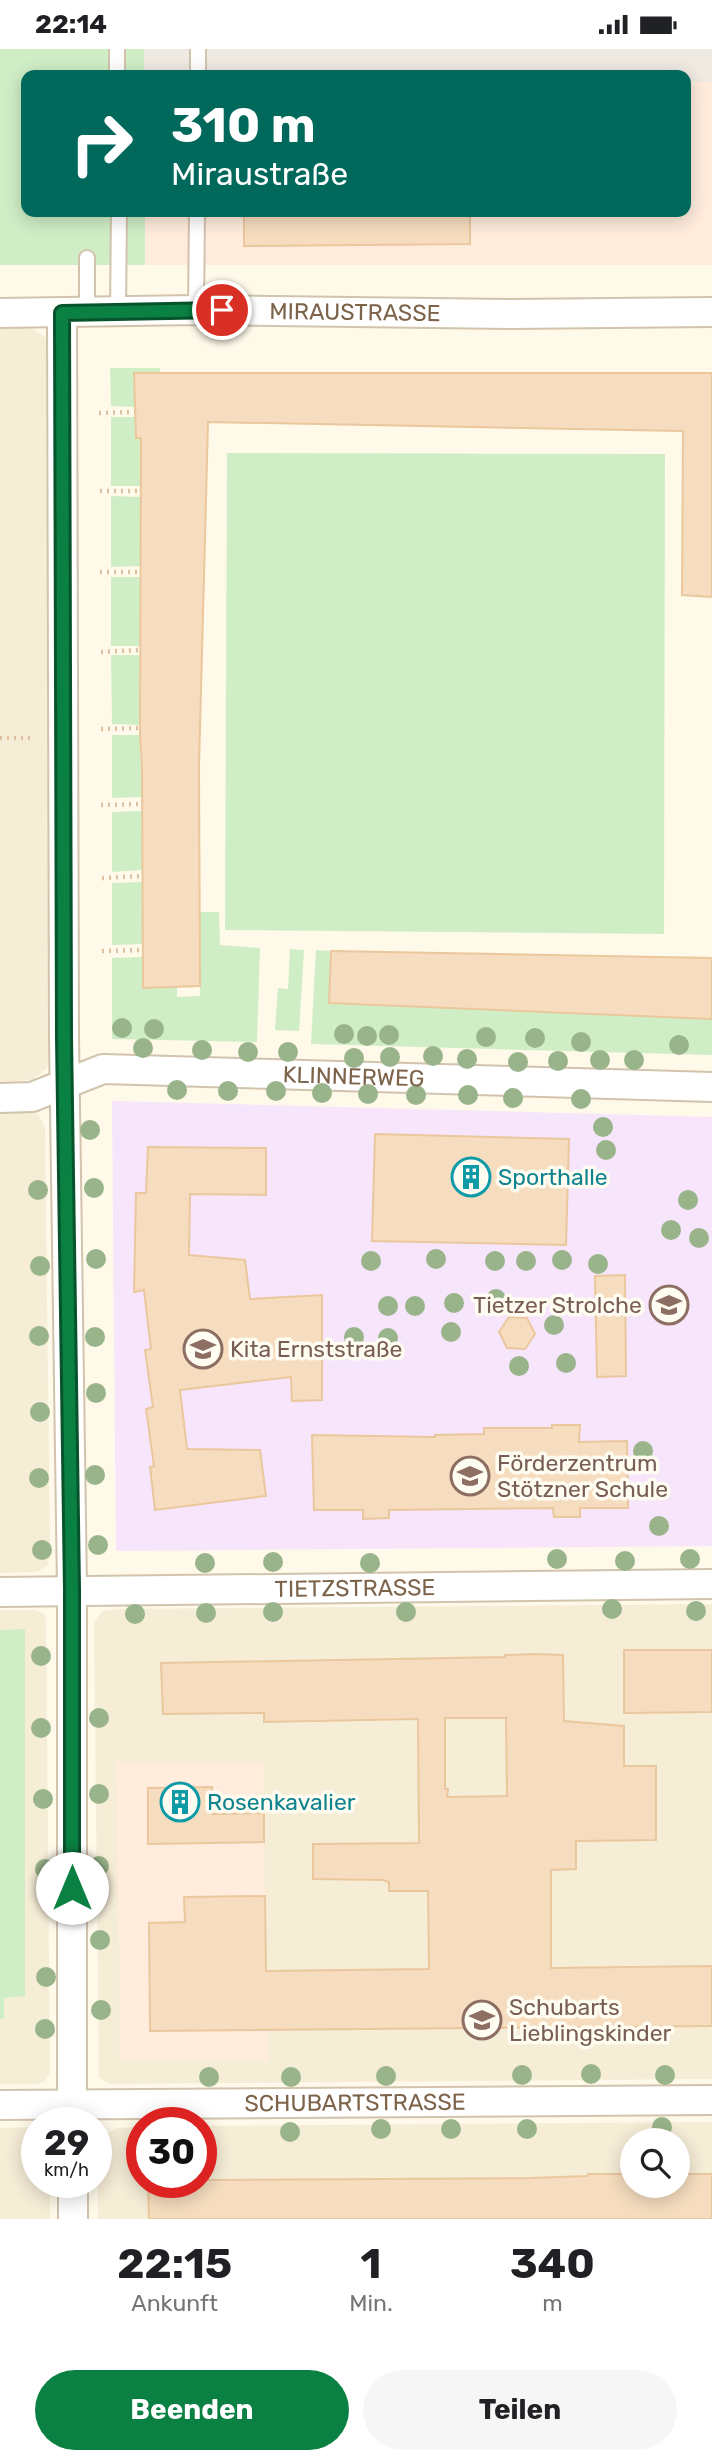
<!DOCTYPE html>
<html lang="de">
<head>
<meta charset="utf-8">
<style>
  :root { --surface:#fff; --page:#f6f6f6; --text:#202124; --muted:#757577; --accent:#0b8043 }
  body { margin:0; font-family:Rubik,sans-serif; background:var(--page); color:var(--text); height:100vh; display:flex; flex-direction:column; font-size:26px; white-space:nowrap }
  * { box-sizing:border-box; margin:0 }
  p { font-size:23px; color:var(--muted) }
  .icon { flex:none; width:38px; height:38px; fill:none; stroke:currentColor; stroke-width:2; stroke-linecap:round; stroke-linejoin:round }
  .map { position:relative; height:2170px; overflow:hidden }
  .drawer { display:flex; flex-direction:column; background:var(--surface); flex:1 }
  .drawer>* { flex:none }
  .banner { position:absolute; left:21px; top:21px; width:670px; height:147px; border-radius:14px; box-shadow:0 4px 18px #0003; background:#00695c; color:#fff; overflow:hidden }
  .controls { position:absolute; left:620px; top:2079px; display:grid; gap:14px }
  .controls a { display:grid; place-items:center; width:70px; height:70px; border-radius:50%; background:var(--surface); box-shadow:0 4px 18px #0003; font-size:35px }
  .speed { position:absolute; left:21px; top:2058px; display:flex; gap:14px; font-size:35px; font-weight:700; text-align:center }
  .speed>* { display:grid; place-content:center; width:91px; height:91px; border-radius:50%; background:var(--surface); box-shadow:0 4px 18px #0003; line-height:1 }
  .speed small { font-size:18px; font-weight:400 }
  .speed .limit { border:10px solid #d22; background:#fff; color:#111 }
  .pin { position:absolute; display:grid; place-items:center; width:60px; height:60px; color:#fff; margin:-30px; border:4px solid #fff; border-radius:50%; box-shadow:0 2px 7px #0007 }
  .me { position:absolute; width:77px; margin:-38px; rotate:0deg; stroke-linejoin:round; filter:drop-shadow(0 0 5px #0008) }
  .turn { display:flex; align-items:center; gap:24px; height:147px; padding:0 35px; font-size:32px }
  .turn .icon { width:91px; height:91px; stroke-width:2.5 }
  .turn b { display:block; font-size:49px; line-height:60px }
  .eta { display:flex; justify-content:space-evenly; align-items:center; height:119px; text-align:center }
  .eta b { font-size:42px; font-weight:700; line-height:49px }
  .cta { display:flex; gap:14px; margin-top:auto; padding:14px 35px }
  .cta a { flex:1; height:80px; border-radius:42px; background:var(--accent); color:#fff; font-size:28px; font-weight:700; line-height:80px; text-align:center }
  .cta a+a { background:var(--page); color:var(--text) }
  .status { display:flex; justify-content:space-between; align-items:center; height:49px; padding:0 35px; background:var(--surface); direction:ltr }
  .status svg { height:19px; fill:currentColor }
  .map>svg:first-child { display:block }
  .residential { fill:#f6edd7; fill-rule:evenodd }
  .commercial { fill:#ffecdd }
  .industrial { fill:#efeae2 }
  .education { fill:#f6e5fb }
  .green { fill:#d0eec6 }
  .building { fill:#f6ddbf; stroke:#eac79d; stroke-width:2; fill-rule:evenodd }
  .lines { fill:none; stroke-linecap:round; stroke-linejoin:round }
  .service-casing { stroke:#d2c3ad; stroke-width:18 }
  .minor-casing { stroke:#d2c3ad; stroke-width:32 }
  .path { stroke:#dcc1a1; stroke-width:4.5; stroke-dasharray:2 5; stroke-linecap:butt }
  .service { stroke:#fff; stroke-width:14 }
  .minor { stroke:#fff; stroke-width:28 }
  .tree { fill:#99b48a }
  .route-casing { stroke:#07532c; stroke-width:18 }
  .route { stroke:#0b8043; stroke-width:12 }
  .labels { text-anchor:middle; dominant-baseline:central; stroke-width:7; stroke-linejoin:round; paint-order:stroke }
  .street-label { font-size:23px; fill:#7c634a; stroke:#fffcf1 }
  .culture-label { font-size:23px; fill:#0d838f; stroke:#fffcf1; text-anchor:start }
  .education-label { font-size:23px; fill:#785e54; stroke:#fffcf1; text-anchor:start }
</style>
</head>
<body>
<div class="status"><b>22:14</b><svg viewBox="0 0 49 12"><path d="M0 12V9h3v3zM5 12V6h3v6zM10 12V3h3v9zM15 12V0h3v12zM26 1h20v11H26zM47 4h2v5h-2z"/></svg></div>
<div class="map">
<svg width="712" height="2170" viewBox="0 0 712 2170">
  <rect width="100%" height="100%" fill="#fef9e9"/>
  <!-- residential -->
  <path class="residential" d="M0,277L31,279L38,283L47,290L50,313L51,1004L47,1019L34,1030L0,1035Z
    M20,1061L38,1065L45,1078L50,1508L47,1517L37,1523L0,1524V1062Z
    M712,1555V2030L109,2035L99,2028L94,1575L102,1562L119,1560Z
    M0,1561H36L44,1565L46,1571L50,2024L45,2032L38,2035H0Z
    M712,2073V2170H98L97,2103L105,2086L116,2079L142,2078V2133H201V2077ZM632,2091H677V2137H632Z
    M37,2078V2133H50V2170H0V2079Z"/>
  <!-- commercial -->
  <path class="commercial" d="M686,33H712V216H145V163H686Z
    M263,1713L268,2011L120,2010L117,1714Z"/>
  <!-- industrial -->
  <path class="industrial" d="M144,0H712V33H686V26H144Z"/>
  <!-- education -->
  <path class="education" d="M112,1052L712,1068V1497L116,1502Z"/>
  <!-- green -->
  <path class="green" d="M0,0H144V26H26V163H145V216H0Z
    M110,319H160V323L134,324L135,358L111,357Z
    M111,368H135L136,389H141L140,437H111Z
    M227,404L665,405L664,885L225,881Z
    M111,447L141,448L140,517L111,518Z
    M111,528H140V597H111Z
    M111,606H140V676L112,675Z
    M112,686H140L142,748L112,749Z
    M142,762V821L112,823V763Z
    M143,833V895L112,896V834Z
    M200,863H219L220,896L260,899L257,993L112,990V909L143,908V939L177,938V948L200,947Z
    M290,900L304,901L299,982L275,981L278,939L288,940Z
    M316,901L331,902L329,954L712,970V1006L311,995Z
    M25,1580V1947L4,1949V1970H0V1581Z"/>
  <!-- building -->
  <path class="building" d="M244,163H470V195L244,197Z
    M134,324H712V548L682,546L683,382L208,373L199,718L200,937L143,939L142,717L140,686L141,389H136Z
    M331,902L712,909V970L329,954Z
    M375,1085L569,1090L566,1196L372,1192Z
    M148,1098L266,1099V1146L190,1145L189,1206L245,1211L250,1250L322,1246V1351L292,1352L291,1328L180,1341L187,1400L260,1401L266,1447L155,1461L150,1418L154,1417L146,1360L153,1358L145,1301L151,1300L144,1241L134,1243L136,1144H146Z
    M625,1226L626,1327L597,1328L595,1227Z
    M509,1268L527,1269L535,1285L525,1300L507,1299L499,1283Z
    M552,1376H580L579,1393L627,1392L628,1459H580V1468H554L553,1459L389,1461V1469L363,1470V1461H314L312,1386L435,1388V1386L484,1385V1379H552Z
    M624,1601H712V1663L624,1664Z
    M534,1605L563,1606L564,1672L624,1677V1717H656V1791L576,1792V1820L551,1821V1919L712,1917V1977L150,1982L149,1874L185,1873L184,1848L265,1847L266,1922L429,1920L428,1842H389V1833L383,1831L313,1830V1795L419,1794L418,1670L264,1673V1664L163,1665L161,1614L505,1608V1606ZM445,1669H506L507,1747L447,1748L448,1740H445Z
    M212,1738V1765L264,1764V1793L148,1795V1739Z
    M588,2125H632V2137H677V2125H712V2170H149L148,2133H201V2131L532,2129L587,2127Z"/>
  <g class="lines">
    <defs>
      <path id="service" d="M117,0V26
        M198,0V26
        M196,261L197,163
        M87,262V209
        M118,262L119,163"/>
      <g id="minor">
        <path id="s1" d="M0,264L196,261L511,265L712,263"/>
        <path d="M62,264L64,988L72,1541V2074"/>
        <path id="s2" d="M0,1049L32,1048L103,1020L712,1038"/>
        <path id="s3" d="M0,1543L712,1535"/>
        <path id="s4" d="M0,2056L712,2051"/>
        <path d="M73,2133V2170"/>
      </g>
    </defs>
    <!-- service casing -->
    <use href="#service" class="service-casing"/>
    <!-- minor casing -->
    <use href="#minor" class="minor-casing"/>
    <!-- path -->
    <path class="path" d="M99,364L135,363
      M100,442H141
      M100,523H140
      M101,603L140,601
      M101,680L140,679
      M0,689H30
      M101,756L142,755
      M102,829L142,827
      M102,902L143,901"/>
    <!-- service -->
    <use href="#service" class="service"/>
    <!-- minor -->
    <use href="#minor" class="minor"/>
  </g>
  <!-- trees -->
  <g class="tree">
    <circle cx="122" cy="979" r="10"/>
    <circle cx="154" cy="980" r="10"/>
    <circle cx="344" cy="985" r="10"/>
    <circle cx="389" cy="986" r="10"/>
    <circle cx="367" cy="987" r="10"/>
    <circle cx="486" cy="988" r="10"/>
    <circle cx="535" cy="989" r="10"/>
    <circle cx="581" cy="993" r="10"/>
    <circle cx="679" cy="996" r="10"/>
    <circle cx="143" cy="999" r="10"/>
    <circle cx="202" cy="1001" r="10"/>
    <circle cx="248" cy="1003" r="10"/>
    <circle cx="288" cy="1003" r="10"/>
    <circle cx="433" cy="1007" r="10"/>
    <circle cx="390" cy="1008" r="10"/>
    <circle cx="354" cy="1009" r="10"/>
    <circle cx="467" cy="1010" r="10"/>
    <circle cx="600" cy="1011" r="10"/>
    <circle cx="634" cy="1011" r="10"/>
    <circle cx="558" cy="1012" r="10"/>
    <circle cx="518" cy="1013" r="10"/>
    <circle cx="177" cy="1041" r="10"/>
    <circle cx="228" cy="1042" r="10"/>
    <circle cx="276" cy="1042" r="10"/>
    <circle cx="322" cy="1044" r="10"/>
    <circle cx="368" cy="1045" r="10"/>
    <circle cx="416" cy="1046" r="10"/>
    <circle cx="468" cy="1046" r="10"/>
    <circle cx="513" cy="1049" r="10"/>
    <circle cx="581" cy="1050" r="10"/>
    <circle cx="603" cy="1078" r="10"/>
    <circle cx="90" cy="1081" r="10"/>
    <circle cx="606" cy="1101" r="10"/>
    <circle cx="94" cy="1139" r="10"/>
    <circle cx="38" cy="1141" r="10"/>
    <circle cx="688" cy="1151" r="10"/>
    <circle cx="671" cy="1181" r="10"/>
    <circle cx="699" cy="1189" r="10"/>
    <circle cx="96" cy="1210" r="10"/>
    <circle cx="436" cy="1210" r="10"/>
    <circle cx="562" cy="1211" r="10"/>
    <circle cx="371" cy="1212" r="10"/>
    <circle cx="495" cy="1212" r="10"/>
    <circle cx="526" cy="1212" r="10"/>
    <circle cx="598" cy="1215" r="10"/>
    <circle cx="40" cy="1217" r="10"/>
    <circle cx="496" cy="1250" r="10"/>
    <circle cx="454" cy="1254" r="10"/>
    <circle cx="388" cy="1257" r="10"/>
    <circle cx="415" cy="1257" r="10"/>
    <circle cx="554" cy="1276" r="10"/>
    <circle cx="451" cy="1283" r="10"/>
    <circle cx="39" cy="1287" r="10"/>
    <circle cx="95" cy="1288" r="10"/>
    <circle cx="354" cy="1288" r="10"/>
    <circle cx="388" cy="1289" r="10"/>
    <circle cx="566" cy="1314" r="10"/>
    <circle cx="519" cy="1317" r="10"/>
    <circle cx="96" cy="1344" r="10"/>
    <circle cx="40" cy="1363" r="10"/>
    <circle cx="643" cy="1402" r="10"/>
    <circle cx="95" cy="1426" r="10"/>
    <circle cx="39" cy="1429" r="10"/>
    <circle cx="659" cy="1477" r="10"/>
    <circle cx="98" cy="1496" r="10"/>
    <circle cx="42" cy="1501" r="10"/>
    <circle cx="557" cy="1510" r="10"/>
    <circle cx="690" cy="1510" r="10"/>
    <circle cx="625" cy="1512" r="10"/>
    <circle cx="273" cy="1513" r="10"/>
    <circle cx="205" cy="1514" r="10"/>
    <circle cx="370" cy="1514" r="10"/>
    <circle cx="612" cy="1560" r="10"/>
    <circle cx="696" cy="1562" r="10"/>
    <circle cx="273" cy="1563" r="10"/>
    <circle cx="406" cy="1563" r="10"/>
    <circle cx="206" cy="1564" r="10"/>
    <circle cx="135" cy="1565" r="10"/>
    <circle cx="41" cy="1607" r="10"/>
    <circle cx="99" cy="1669" r="10"/>
    <circle cx="41" cy="1679" r="10"/>
    <circle cx="99" cy="1745" r="10"/>
    <circle cx="43" cy="1750" r="10"/>
    <circle cx="99" cy="1817" r="10"/>
    <circle cx="45" cy="1820" r="10"/>
    <circle cx="100" cy="1891" r="10"/>
    <circle cx="46" cy="1928" r="10"/>
    <circle cx="101" cy="1961" r="10"/>
    <circle cx="45" cy="1980" r="10"/>
    <circle cx="591" cy="2025" r="10"/>
    <circle cx="522" cy="2026" r="10"/>
    <circle cx="665" cy="2026" r="10"/>
    <circle cx="386" cy="2027" r="10"/>
    <circle cx="209" cy="2028" r="10"/>
    <circle cx="291" cy="2028" r="10"/>
    <circle cx="662" cy="2078" r="10"/>
    <circle cx="381" cy="2080" r="10"/>
    <circle cx="451" cy="2080" r="10"/>
    <circle cx="527" cy="2080" r="10"/>
    <circle cx="290" cy="2083" r="10"/>
  </g>
  <g class="lines">
    <defs>
      <path id="route" d="M72,1839V1541L64,988L62,264L222,261"/>
    </defs>
    <!-- route casing -->
    <use href="#route" class="route-casing"/>
    <!-- route -->
    <use href="#route" class="route"/>
  </g>
  <!-- icons -->
  <defs>
    <symbol id="building-ring" viewBox="-11 -11 22 22"><circle r="9.5" fill="#fffcf1" stroke="#0f9aa8" stroke-width="1.5"/><path d="M-4-6H4V6H1V3H-1V6H-4ZM-2.5-4.3h1.7v1.8h-1.7ZM.8-4.3h1.7v1.8H.8ZM-2.5-1h1.7V.8h-1.7ZM.8-1h1.7V.8H.8Z" fill="#0f9aa8"/></symbol>
    <symbol id="school-ring" viewBox="-11 -11 22 22"><circle r="9.5" fill="#fffcf1" stroke="#8d6e63" stroke-width="1.5"/><path d="M0-5L7-2L0 1L-7-2ZM-4 1L0 2.5L4 1V4Q0 6-4 4Z" fill="#8d6e63"/></symbol>
  </defs>
  <g fill-rule="evenodd">
    <use href="#building-ring" x="449" y="1106" width="44" height="44"/>
    <use href="#school-ring" x="647" y="1234" width="44" height="44"/>
    <use href="#school-ring" x="181" y="1278" width="44" height="44"/>
    <use href="#school-ring" x="448" y="1405" width="44" height="44"/>
    <use href="#building-ring" x="158" y="1731" width="44" height="44"/>
    <use href="#school-ring" x="460" y="1949" width="44" height="44"/>
  </g>
  <g class="labels">
    <!-- street labels -->
    <g class="street-label">
      <text stroke="none"><textPath href="#s1" startOffset="355">MIRAUSTRASSE</textPath></text>
      <text stroke="none"><textPath href="#s2" startOffset="359">KLINNERWEG</textPath></text>
      <text stroke="none"><textPath href="#s3" startOffset="355">TIETZSTRASSE</textPath></text>
      <text stroke="none"><textPath href="#s4" startOffset="355">SCHUBARTSTRASSE</textPath></text>
    </g>
    <!-- culture labels -->
    <g class="culture-label">
      <text x="498" y="1128">Sporthalle</text>
      <text x="207" y="1753">Rosenkavalier</text>
    </g>
    <!-- education labels -->
    <g class="education-label">
      <text x="642" y="1256" text-anchor="end">Tietzer Strolche</text>
      <text x="230" y="1300">Kita Ernststraße</text>
      <text x="497" y="1414">Förderzentrum<tspan x="497" dy="26">Stötzner Schule</tspan></text>
      <text x="509" y="1958">Schubarts<tspan x="509" dy="26">Lieblingskinder</tspan></text>
    </g>
  </g>
</svg>
<div class="controls">
<a><svg class="icon" aria-label="search" viewBox="0 0 24 24"><circle cx="10" cy="10" r="6"/><path d="M15 15l6 6"/></svg></a>
</div>
<div class="speed"><div>29<small>km/h</small></div><div class="limit">30</div></div>
<div class="pin" style="left:222px;top:261px;background:#d93025"><svg class="icon" aria-label="arrive" viewBox="0 0 24 24"><path d="M6 21V4h12l-3 4 3 4H6"/></svg></div>
<svg class="me" style="left:72px;top:1839px" viewBox="-20 -20 40 40"><circle r="19" fill="#fff"/><path d="M0-13L10 11 0 6-10 11z" fill="#0b8043"/></svg>
<div class="banner">
<div class="turn"><svg class="icon" aria-label="right" viewBox="0 0 24 24"><path d="M7 20v-9h11M14 6l5 5-5 5"/></svg><div><b>310 m</b>Miraustraße</div></div>
</div>
</div>
<section class="drawer">
<div class="eta">
<div><b>22:15</b><p>Ankunft</p></div>
<div><b>1</b><p>Min.</p></div>
<div><b>340</b><p>m</p></div>
</div>
<div class="cta"><a>Beenden</a><a>Teilen</a></div>
</section>
</body>
</html>
